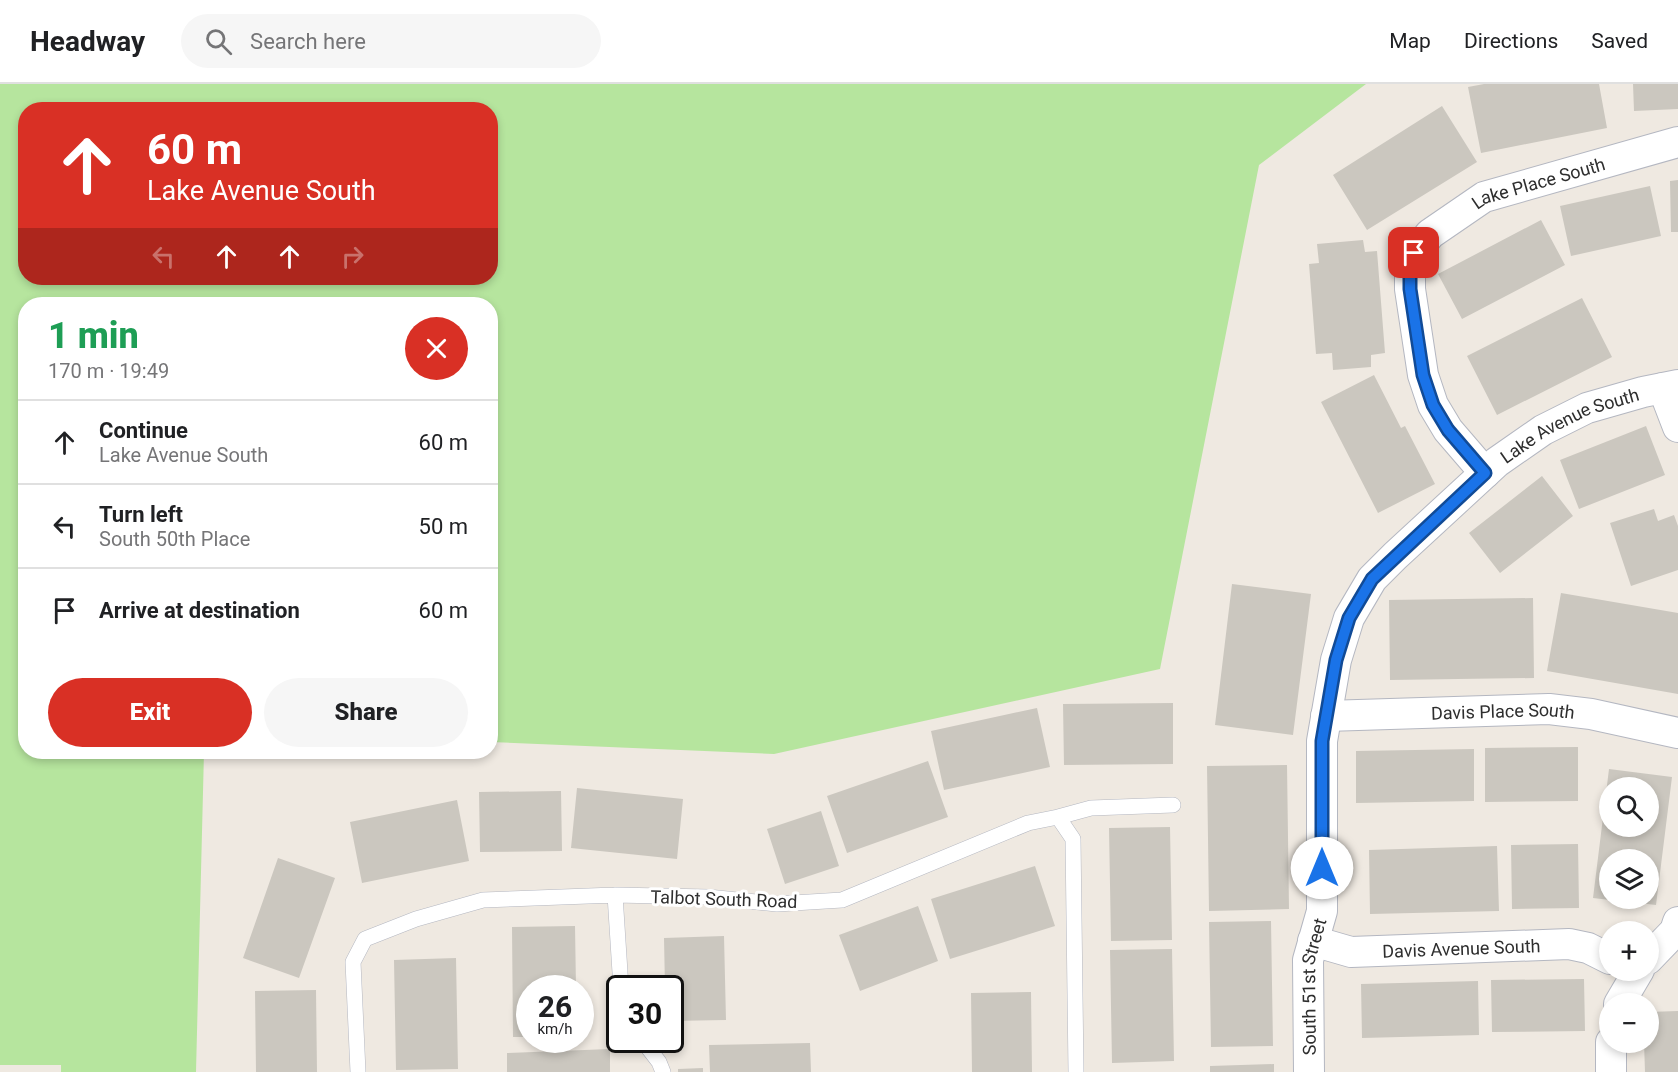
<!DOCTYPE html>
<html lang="en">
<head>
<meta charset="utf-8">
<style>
  :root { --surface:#fff; --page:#f6f6f6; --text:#202124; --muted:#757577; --line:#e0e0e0; --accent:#d93025 }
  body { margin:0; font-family:Roboto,sans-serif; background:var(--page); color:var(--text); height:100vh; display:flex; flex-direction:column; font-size:22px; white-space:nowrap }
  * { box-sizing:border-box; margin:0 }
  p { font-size:20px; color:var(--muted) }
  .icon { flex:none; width:33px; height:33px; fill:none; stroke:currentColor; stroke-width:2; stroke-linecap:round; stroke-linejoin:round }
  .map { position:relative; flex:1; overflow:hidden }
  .sheet { position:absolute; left:18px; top:213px; width:480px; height:462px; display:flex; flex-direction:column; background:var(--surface); border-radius:24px; box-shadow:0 3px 9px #0003 }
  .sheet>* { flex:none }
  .hud { position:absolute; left:18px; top:18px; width:480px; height:183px; border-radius:24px; box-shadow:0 3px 9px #0003; background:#d93025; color:#fff; overflow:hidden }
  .fabs { position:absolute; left:1599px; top:693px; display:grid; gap:12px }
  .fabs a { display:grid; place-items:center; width:60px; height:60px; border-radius:50%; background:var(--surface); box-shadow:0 3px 9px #0003; font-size:30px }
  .speed { position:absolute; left:516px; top:891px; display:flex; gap:12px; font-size:30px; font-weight:700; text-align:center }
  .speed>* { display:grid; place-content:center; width:78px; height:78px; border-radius:50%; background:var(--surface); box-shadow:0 3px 9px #0003; line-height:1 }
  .speed small { font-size:15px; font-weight:400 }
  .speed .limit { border:3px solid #111; border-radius:9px; background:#fff; color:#111 }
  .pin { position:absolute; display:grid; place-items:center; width:51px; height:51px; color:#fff; margin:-26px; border-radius:12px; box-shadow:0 3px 9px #0006 }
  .me { position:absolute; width:66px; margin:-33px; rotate:0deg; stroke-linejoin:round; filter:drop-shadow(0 0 4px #0008) }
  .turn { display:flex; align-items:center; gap:21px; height:126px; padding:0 30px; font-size:27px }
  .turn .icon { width:78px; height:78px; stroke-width:2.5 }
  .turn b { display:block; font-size:42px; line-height:51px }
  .lanes { display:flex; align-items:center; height:57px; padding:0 30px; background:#0003; justify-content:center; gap:30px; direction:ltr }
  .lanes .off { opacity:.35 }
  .round { display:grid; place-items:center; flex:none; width:63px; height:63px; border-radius:32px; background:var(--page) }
  .summary { display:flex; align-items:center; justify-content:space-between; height:102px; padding:0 30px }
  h1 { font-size:36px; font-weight:800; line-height:45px; color:#1e9e55 }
  .cta { display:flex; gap:12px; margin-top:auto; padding:12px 30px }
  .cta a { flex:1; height:69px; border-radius:36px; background:var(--accent); color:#fff; font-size:24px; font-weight:800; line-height:69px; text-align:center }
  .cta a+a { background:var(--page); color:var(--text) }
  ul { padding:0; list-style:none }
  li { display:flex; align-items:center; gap:18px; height:84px; padding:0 30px; border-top:2px solid var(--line) }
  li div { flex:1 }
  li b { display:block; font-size:22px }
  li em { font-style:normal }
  header { display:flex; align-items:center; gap:36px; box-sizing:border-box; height:84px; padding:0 30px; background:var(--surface); border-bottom:2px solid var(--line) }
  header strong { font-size:28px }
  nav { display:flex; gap:33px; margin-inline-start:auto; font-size:21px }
  .search { width:420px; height:54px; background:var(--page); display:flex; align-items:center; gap:15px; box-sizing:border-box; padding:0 21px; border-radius:33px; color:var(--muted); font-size:22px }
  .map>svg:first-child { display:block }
  .green { fill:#b6e59e; fill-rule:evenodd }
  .building { fill:#cbc7bf; fill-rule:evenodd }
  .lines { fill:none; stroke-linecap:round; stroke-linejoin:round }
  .service-casing { stroke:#b4b7c1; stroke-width:16 }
  .minor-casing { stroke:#b4b7c1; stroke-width:32 }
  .service { stroke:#fff; stroke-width:15 }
  .minor { stroke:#fff; stroke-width:30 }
  .route-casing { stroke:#114b97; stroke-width:15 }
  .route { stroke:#1a73e8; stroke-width:10 }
  .labels { text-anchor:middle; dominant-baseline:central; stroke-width:6; stroke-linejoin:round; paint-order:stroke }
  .street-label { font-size:18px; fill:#2e2e2e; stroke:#fff }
</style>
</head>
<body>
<header>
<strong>Headway</strong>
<div class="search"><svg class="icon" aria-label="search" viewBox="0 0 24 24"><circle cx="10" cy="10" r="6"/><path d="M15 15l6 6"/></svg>Search here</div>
<nav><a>Map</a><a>Directions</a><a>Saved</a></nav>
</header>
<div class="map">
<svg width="1678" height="988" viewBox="0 0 1678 988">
  <rect width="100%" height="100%" fill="#efe9e1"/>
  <!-- green -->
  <path class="green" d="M0,0H1366L1259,81L1160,585L774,670L491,658L490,220H26V668H204L196,988H61V981H0ZM26,26H490V194H26Z"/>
  <!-- building -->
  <path class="building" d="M1484,0H1599L1607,44L1481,69L1468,3Z
    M1633,0H1678V25L1634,27Z
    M1442,22L1477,78L1367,146L1333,91Z
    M1678,96V148H1671L1670,97Z
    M1650,102L1661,152L1571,172L1560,122Z
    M1541,136L1565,181L1462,235L1438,190Z
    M1363,156L1365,168L1377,167L1385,269L1371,271V283L1333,286L1332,269L1316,270L1309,180L1319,179L1317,160Z
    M1582,214L1612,273L1497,331L1467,272Z
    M1374,291L1401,344L1405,342L1435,400L1378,429L1321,318Z
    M1646,342L1665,391L1579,425L1560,376Z
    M1542,392L1573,432L1500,489L1469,449Z
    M1654,425L1658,437L1674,431L1678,442V486L1631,502L1610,439Z
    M1232,500L1311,510L1293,651L1215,641Z
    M1561,509L1678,529V610L1547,587Z
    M1533,514L1534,594L1390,596L1389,516Z
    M1173,619V680L1064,681L1063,620Z
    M1037,624L1050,683L944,706L931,647Z
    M1578,663V717L1485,718V664Z
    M1474,665V717L1356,719V667Z
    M928,677L948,733L847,769L827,712Z
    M1287,681L1289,825L1209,827L1207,682Z
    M1609,685L1672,693L1656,821L1612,816L1648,814V776H1610V816L1593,814ZM1610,704H1648V742H1610Z
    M577,704L683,715L677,775L571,764Z
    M561,707L562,767L480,768L479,708Z
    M457,716L469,777L362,799L350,738Z
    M821,727L839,782L785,800L767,745Z
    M1170,743L1172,856L1111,857L1109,744Z
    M1578,760L1579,824L1512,825L1511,761Z
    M1497,762L1499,827L1370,830L1369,766Z
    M278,774L335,794L299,894L243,874Z
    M1035,782L1055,842L950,875L931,815Z
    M918,822L938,877L860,907L839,851Z
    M1271,837L1273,962L1211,963L1209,838Z
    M575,842L576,904H530V953H513L512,843Z
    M724,852L726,936L670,937V904H665L664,854Z
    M1172,865L1174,977L1112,979L1110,866Z
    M456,874L458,985L396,986L394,876Z
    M1584,895L1585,947L1492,948L1491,896Z
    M1478,897L1479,951L1362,954L1361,900Z
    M316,906L317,988H256L255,907Z
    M1031,908L1032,988H972L971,909Z
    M1678,927V988H1645L1644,958H1648V928Z
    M810,959L811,988H710L709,961Z
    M610,965V988H507V969Z
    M1274,980V988H1210V982Z
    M703,984V988H678V985Z"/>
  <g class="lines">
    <defs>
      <path id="service" d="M1058,733L1091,724L1173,721
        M615,811L621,904
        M642,956L659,978L663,988
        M358,988L353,878L365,855L416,835L483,816L615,811L708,813L777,820L842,816L1028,739L1058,733L1073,755L1076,988"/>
      <g id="minor">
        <path d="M1663,304L1678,343"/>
        <path id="s1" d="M1485,389L1448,346L1433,321L1423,291L1410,205V187L1415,169L1430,150L1484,113L1678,58"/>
        <path id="s2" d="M1326,632L1549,625L1591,630L1678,649"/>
        <path id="s3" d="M1313,857L1351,868L1569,860L1588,864L1610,875"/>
        <path d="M1648,875L1675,847L1678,838"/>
        <path d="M1619,920L1639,886"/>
        <path id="s4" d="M1309,988L1308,876L1322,827V657L1336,576L1349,534L1372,495L1395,472L1497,378L1543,346L1587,324L1643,308L1678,301"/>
        <path d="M1611,988V958"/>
      </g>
    </defs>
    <!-- service casing -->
    <use href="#service" class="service-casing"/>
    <!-- minor casing -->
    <use href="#minor" class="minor-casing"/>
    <!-- service -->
    <use href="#service" class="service"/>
    <!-- minor -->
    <use href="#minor" class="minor"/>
  </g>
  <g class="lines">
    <defs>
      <path id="route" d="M1322,784V657L1336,576L1349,534L1372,495L1485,389L1448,346L1433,321L1423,291L1410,205V187L1414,169"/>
    </defs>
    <!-- route casing -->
    <use href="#route" class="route-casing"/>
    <!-- route -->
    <use href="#route" class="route"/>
  </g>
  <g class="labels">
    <!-- street labels -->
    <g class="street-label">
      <text stroke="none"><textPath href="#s1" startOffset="387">Lake Place South</textPath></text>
      <text stroke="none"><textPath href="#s4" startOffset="758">Lake Avenue South</textPath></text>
      <text stroke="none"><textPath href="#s2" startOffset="177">Davis Place South</textPath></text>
      <text transform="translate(724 815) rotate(2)">Talbot South Road</text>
      <text stroke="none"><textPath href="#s3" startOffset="150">Davis Avenue South</textPath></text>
      <text stroke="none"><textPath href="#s4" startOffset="86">South 51st Street</textPath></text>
    </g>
  </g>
</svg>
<div class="fabs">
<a><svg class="icon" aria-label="search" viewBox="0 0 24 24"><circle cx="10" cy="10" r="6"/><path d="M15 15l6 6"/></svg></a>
<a><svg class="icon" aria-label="layers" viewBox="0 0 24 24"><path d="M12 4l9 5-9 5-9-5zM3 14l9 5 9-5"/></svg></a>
<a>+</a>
<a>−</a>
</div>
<div class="speed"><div>26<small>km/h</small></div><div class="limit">30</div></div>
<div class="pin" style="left:1414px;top:169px;background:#d93025"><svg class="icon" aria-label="arrive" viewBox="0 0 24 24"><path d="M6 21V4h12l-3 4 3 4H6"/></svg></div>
<svg class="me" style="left:1322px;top:784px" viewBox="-20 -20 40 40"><circle r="19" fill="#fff"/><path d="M0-13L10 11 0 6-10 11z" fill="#1a73e8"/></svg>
<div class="hud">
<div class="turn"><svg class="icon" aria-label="ahead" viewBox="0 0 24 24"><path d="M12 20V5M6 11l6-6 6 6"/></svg><div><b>60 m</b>Lake Avenue South</div></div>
<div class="lanes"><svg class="icon off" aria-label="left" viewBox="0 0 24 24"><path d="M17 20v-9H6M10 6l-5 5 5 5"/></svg><svg class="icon" aria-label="ahead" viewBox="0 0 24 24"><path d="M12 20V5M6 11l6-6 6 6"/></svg><svg class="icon" aria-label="ahead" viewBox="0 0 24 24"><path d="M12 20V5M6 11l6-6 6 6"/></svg><svg class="icon off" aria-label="right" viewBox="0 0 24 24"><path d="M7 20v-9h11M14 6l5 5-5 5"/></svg></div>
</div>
<section class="sheet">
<div class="summary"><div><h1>1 min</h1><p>170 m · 19:49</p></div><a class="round" style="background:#d93025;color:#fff"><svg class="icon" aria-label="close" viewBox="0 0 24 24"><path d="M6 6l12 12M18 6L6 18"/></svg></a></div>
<ul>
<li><svg class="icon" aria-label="ahead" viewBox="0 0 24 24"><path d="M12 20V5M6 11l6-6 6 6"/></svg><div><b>Continue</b><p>Lake Avenue South</p></div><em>60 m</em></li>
<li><svg class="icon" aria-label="left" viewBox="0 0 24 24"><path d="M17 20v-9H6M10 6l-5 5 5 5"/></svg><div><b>Turn left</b><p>South 50th Place</p></div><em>50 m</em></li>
<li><svg class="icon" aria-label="arrive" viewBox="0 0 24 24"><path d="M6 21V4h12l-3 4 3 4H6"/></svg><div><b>Arrive at destination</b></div><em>60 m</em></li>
</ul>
<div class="cta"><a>Exit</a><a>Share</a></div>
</section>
</div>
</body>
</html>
